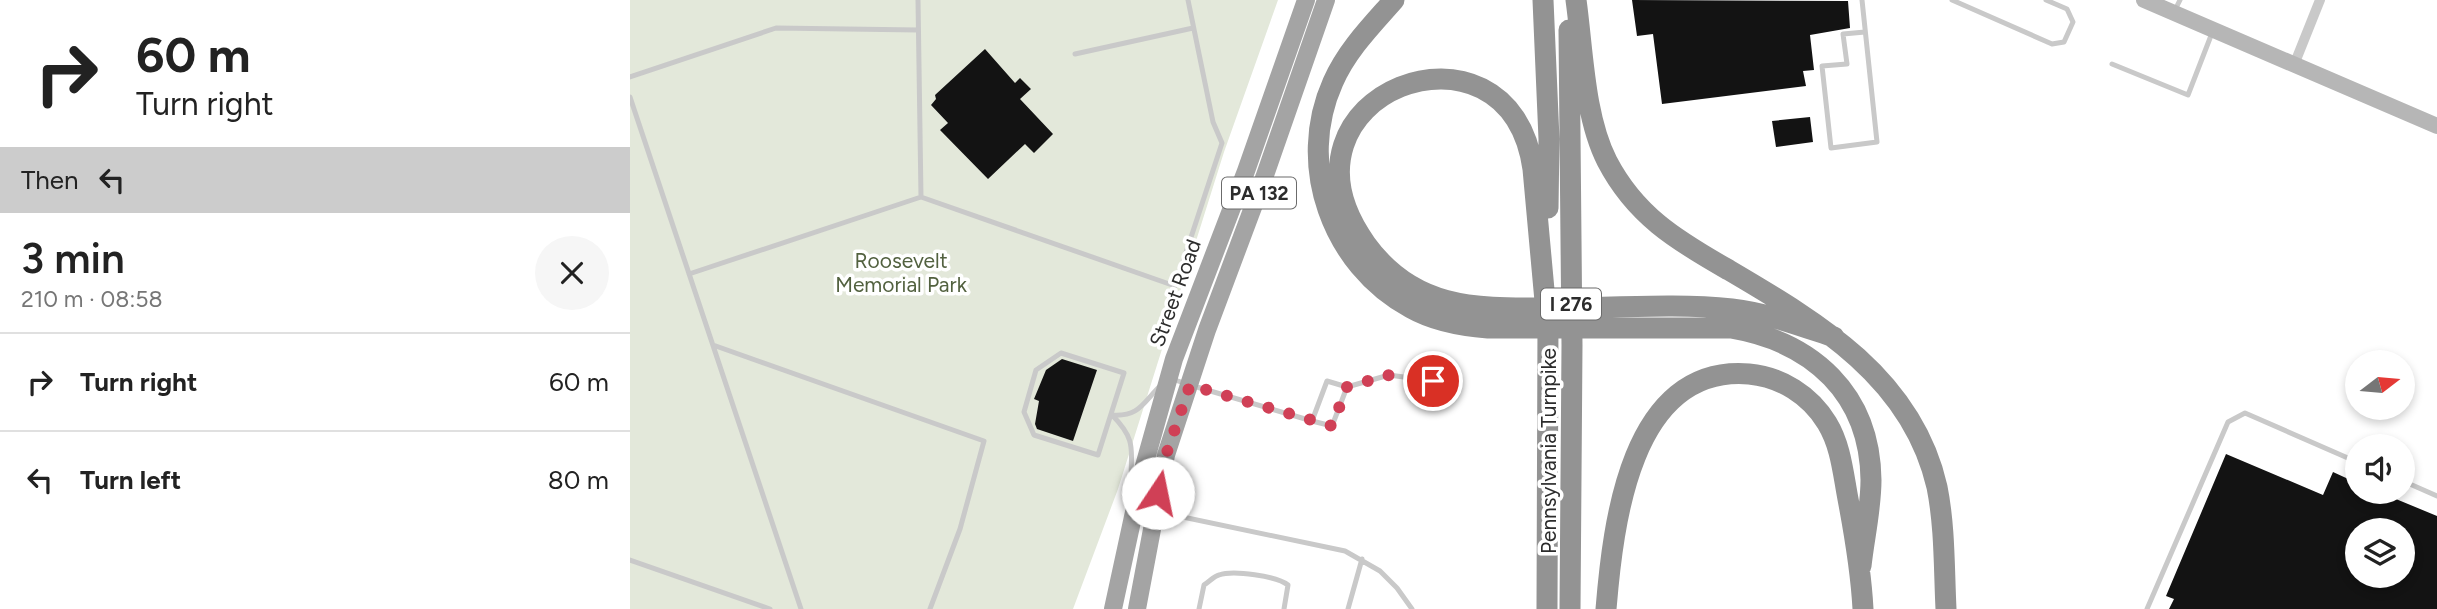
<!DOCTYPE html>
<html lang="en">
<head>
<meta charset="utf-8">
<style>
  :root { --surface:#fff; --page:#f6f6f6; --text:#222; --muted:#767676; --line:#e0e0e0 }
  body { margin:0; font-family:Figtree,sans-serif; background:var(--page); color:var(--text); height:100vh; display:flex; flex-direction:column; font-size:26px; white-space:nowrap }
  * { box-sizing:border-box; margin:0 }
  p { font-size:23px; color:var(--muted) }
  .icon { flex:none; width:38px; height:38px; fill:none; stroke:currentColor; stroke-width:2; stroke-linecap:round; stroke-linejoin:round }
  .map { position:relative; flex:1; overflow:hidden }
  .details { display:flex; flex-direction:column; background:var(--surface); width:630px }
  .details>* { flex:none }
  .banner { background:#fff; color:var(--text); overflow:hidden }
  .needle { width:46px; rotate:74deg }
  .fabs { position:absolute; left:1715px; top:350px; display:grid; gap:14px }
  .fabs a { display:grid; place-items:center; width:70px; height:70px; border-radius:50%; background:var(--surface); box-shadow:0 4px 10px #0003; font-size:35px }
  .pin { position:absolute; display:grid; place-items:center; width:60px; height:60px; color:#fff; margin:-30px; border:4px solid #fff; border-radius:50%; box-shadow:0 2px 7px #0007 }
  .me { position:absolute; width:77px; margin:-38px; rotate:11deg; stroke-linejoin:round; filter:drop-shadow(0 0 5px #0008) }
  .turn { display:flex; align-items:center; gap:24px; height:147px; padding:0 21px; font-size:32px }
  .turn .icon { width:91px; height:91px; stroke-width:2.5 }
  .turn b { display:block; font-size:49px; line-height:60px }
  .then { display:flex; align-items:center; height:66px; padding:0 21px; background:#0003; gap:14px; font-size:26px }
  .round { display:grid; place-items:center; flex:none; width:74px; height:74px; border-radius:37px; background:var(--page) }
  .head { display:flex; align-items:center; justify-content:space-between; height:119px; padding:0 21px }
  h1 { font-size:42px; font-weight:600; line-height:52px }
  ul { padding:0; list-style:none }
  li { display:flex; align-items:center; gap:21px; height:98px; padding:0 21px; border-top:2px solid var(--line) }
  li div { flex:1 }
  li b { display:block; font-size:26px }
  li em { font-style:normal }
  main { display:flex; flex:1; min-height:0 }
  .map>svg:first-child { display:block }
  .green { fill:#e3e8da }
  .building { fill:#131313; fill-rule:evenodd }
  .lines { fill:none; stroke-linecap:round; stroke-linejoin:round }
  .lane { stroke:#c9c9c9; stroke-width:5 }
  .street { stroke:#c9c9c9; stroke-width:10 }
  .secondary { stroke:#b6b6b6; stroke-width:16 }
  .primary { stroke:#a4a4a4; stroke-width:18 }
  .highway { stroke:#939393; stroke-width:21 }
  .route { stroke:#d04056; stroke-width:12; stroke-dasharray:0 21.6 }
  .labels { text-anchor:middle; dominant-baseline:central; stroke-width:7; stroke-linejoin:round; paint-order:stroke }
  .shield { fill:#fff; stroke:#6b6b6b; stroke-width:2 }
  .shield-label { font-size:19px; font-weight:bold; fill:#2c2c2c }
  .park-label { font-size:21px; fill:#52613f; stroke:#fff }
  .street-label { font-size:21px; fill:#2c2c2c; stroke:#fff }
</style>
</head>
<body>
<main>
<section class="details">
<div class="banner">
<div class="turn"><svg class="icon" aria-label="right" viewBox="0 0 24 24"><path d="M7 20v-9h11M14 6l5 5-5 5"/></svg><div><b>60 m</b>Turn right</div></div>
<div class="then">Then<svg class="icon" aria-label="left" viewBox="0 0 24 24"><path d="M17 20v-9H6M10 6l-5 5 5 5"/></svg></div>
</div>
<div class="head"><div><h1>3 min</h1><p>210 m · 08:58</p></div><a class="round"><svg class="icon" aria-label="close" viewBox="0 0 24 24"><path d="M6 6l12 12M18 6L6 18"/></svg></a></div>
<ul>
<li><svg class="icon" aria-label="right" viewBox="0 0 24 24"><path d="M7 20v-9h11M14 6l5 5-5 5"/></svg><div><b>Turn right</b></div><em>60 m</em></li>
<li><svg class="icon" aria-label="left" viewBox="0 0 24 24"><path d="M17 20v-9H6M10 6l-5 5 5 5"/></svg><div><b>Turn left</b></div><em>80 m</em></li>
</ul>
</section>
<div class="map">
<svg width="1807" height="609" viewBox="0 0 1807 609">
  <rect width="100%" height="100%" fill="#fff"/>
  <!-- green -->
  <path class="green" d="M0,0H648L594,152L488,489L443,609H0Z"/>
  <!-- building -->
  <path class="building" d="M1002,0L1218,1L1220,28L1180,35L1184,70L1173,71L1176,86L1032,104L1023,34L1007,36Z
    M355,49L385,83L390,78L401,89L390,99L423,134L404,153L395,144L358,179L310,130L318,123L301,105L306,99L305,95Z
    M1180,117L1183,142L1146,147L1142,121Z
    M432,359L467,370L443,441L407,429L405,424L409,401L404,399L416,370Z
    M1596,454L1693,495L1703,472L1727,483V492H1749L1807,516V609H1539L1544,599L1536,596ZM1727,530H1773V576H1727Z"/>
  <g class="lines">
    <!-- lane -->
    <path class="lane" d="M1232,0L1247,142L1201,148L1192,66L1217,64L1213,34L1235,32
      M1322,0L1422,44L1434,42L1443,22L1437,9L1416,0
      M1545,10L1550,0
      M445,54L563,28
      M1482,64L1558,95L1582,33
      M0,77L146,28L288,30
      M0,97L171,609
      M291,197L545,286L592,143L583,122L558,0
      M59,274L291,197L288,0
      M83,345L354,441L330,529L300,609
      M431,353L494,373L468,455L404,435L394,412L406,370Z
      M542,379L560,385L682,421L702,426L717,387L697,381L682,421
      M717,387L759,375L825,384
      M482,415C510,417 513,402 532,384
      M482,415C511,444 498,454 502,489
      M1773,481L1807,496
      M529,512L715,551L750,571L767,588L782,609
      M0,560L140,609
      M569,609L574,585C579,582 584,576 589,575C603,570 647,576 658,585L654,609
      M718,609L732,559
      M1517,609L1598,422L1615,413L1727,462"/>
    <!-- street -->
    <path class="street" d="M1664,65L1690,0"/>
    <!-- secondary -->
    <path class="secondary" d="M1514,0L1807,126"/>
    <!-- primary -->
    <path class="primary" d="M483,609L514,466L544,359L616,171L676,0
      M507,609L536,455L577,330L634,178L696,0"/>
    <!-- highway -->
    <path class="highway" d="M764,0C742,25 717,50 703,82C666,164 701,265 781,308C804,321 832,326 858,328H1101C1183,342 1240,394 1241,480C1241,509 1234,538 1231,566
      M913,0L919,139L918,208
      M946,0C953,50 954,116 977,161C1005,215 1046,240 1097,269C1187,322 1282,377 1307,487C1315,527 1314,569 1316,609
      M939,30L942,345L940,609
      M918,334L903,169C879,0 629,94 736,244C786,313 852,308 927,308C985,308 1045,303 1102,309C1137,313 1171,326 1204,337
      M917,609L918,320
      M976,609C983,525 1000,364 1119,374C1151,377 1180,395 1197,423C1211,446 1213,473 1218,499C1225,536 1231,571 1233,609"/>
  </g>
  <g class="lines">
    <!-- route -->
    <path class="route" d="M528,493L536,455L560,385L702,426L717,387L759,375L803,381"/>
  </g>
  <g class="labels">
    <!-- shield labels -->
    <g class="shield">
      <rect x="592" y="177.5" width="74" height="31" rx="5"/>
      <rect x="911" y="288.5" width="60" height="31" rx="5"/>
    </g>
    <g class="shield-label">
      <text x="629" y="193">PA 132</text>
      <text x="941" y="304">I 276</text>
    </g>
    <!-- park labels -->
    <g class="park-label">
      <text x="271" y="260">Roosevelt<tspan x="271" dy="24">Memorial Park</tspan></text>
    </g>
    <!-- street labels -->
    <g class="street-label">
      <text transform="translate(545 293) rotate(-70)">Street Road</text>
      <text transform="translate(918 451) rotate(-90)">Pennsylvania Turnpike</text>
    </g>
  </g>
</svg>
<div class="fabs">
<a><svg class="needle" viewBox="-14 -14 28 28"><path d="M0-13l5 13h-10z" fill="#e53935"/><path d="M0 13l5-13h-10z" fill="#767676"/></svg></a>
<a><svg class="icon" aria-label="sound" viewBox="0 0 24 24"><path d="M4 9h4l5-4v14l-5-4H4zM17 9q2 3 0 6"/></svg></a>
<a><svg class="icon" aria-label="layers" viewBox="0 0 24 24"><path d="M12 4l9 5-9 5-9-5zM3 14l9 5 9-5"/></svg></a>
</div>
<div class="pin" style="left:803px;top:381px;background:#d93025"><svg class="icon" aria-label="arrive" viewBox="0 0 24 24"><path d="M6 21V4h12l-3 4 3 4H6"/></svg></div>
<svg class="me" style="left:528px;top:493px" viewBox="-20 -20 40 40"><circle r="19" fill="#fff"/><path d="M0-13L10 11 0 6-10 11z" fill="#d04056"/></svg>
</div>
</main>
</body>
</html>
